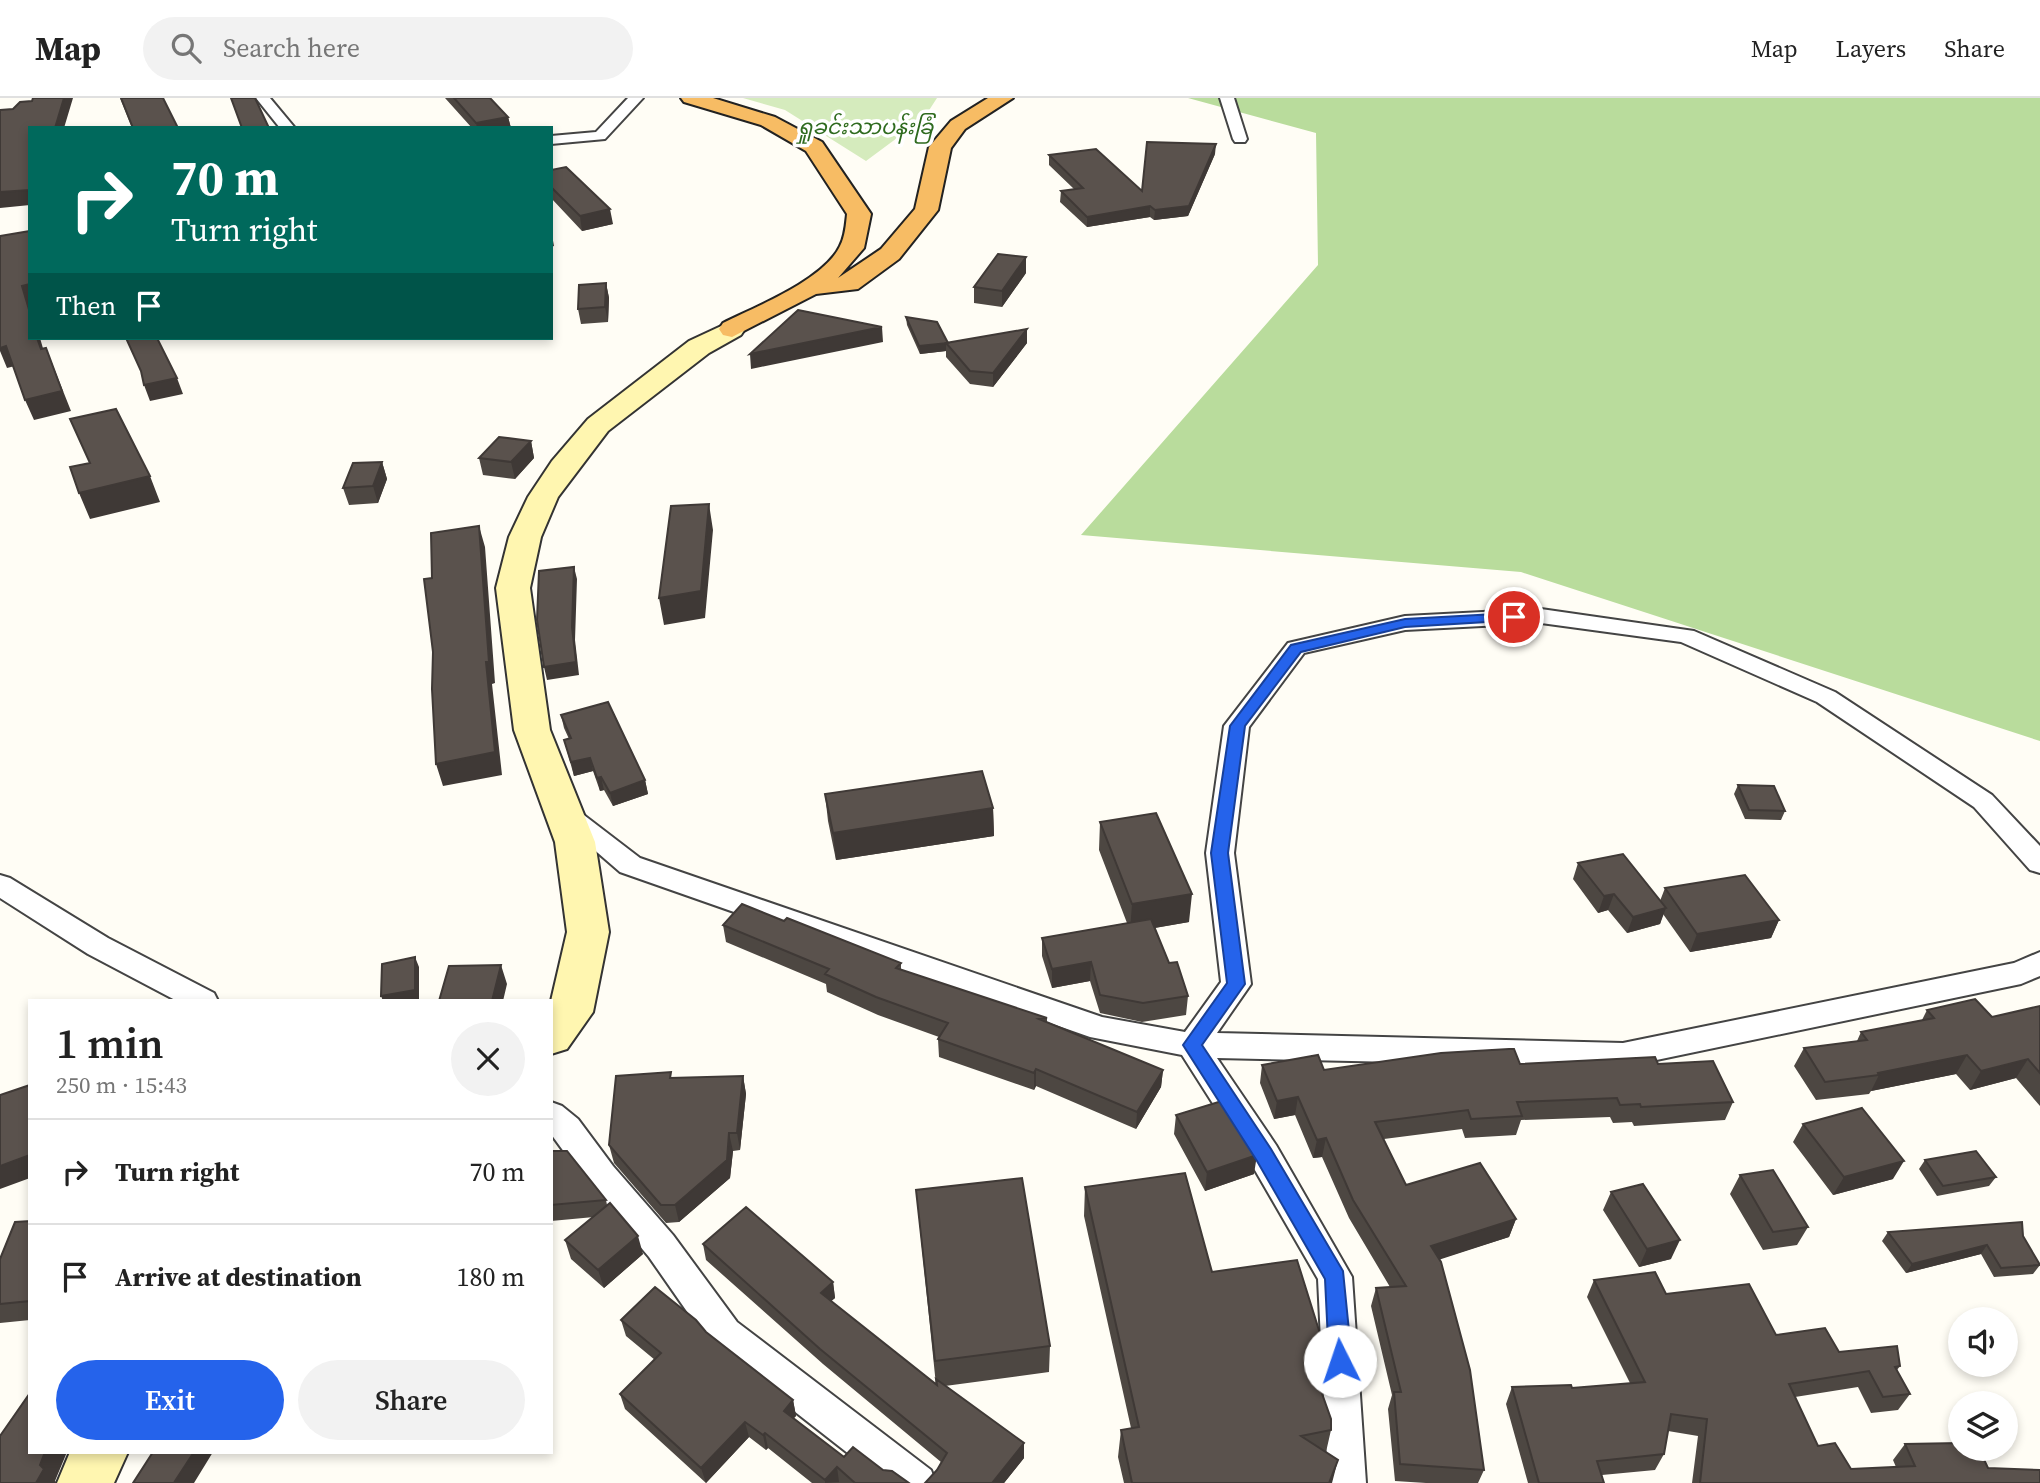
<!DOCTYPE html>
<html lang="en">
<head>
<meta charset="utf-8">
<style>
  :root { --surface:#fff; --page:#f2f2f2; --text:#222; --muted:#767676; --line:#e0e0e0; --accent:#2563eb }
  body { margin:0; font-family:"Source Serif 4","Noto Sans Myanmar",serif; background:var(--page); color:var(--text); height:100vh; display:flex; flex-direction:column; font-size:26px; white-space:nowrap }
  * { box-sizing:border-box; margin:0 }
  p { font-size:23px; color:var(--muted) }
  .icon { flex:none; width:38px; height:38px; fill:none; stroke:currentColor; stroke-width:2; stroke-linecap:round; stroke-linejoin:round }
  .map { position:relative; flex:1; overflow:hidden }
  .details { position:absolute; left:28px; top:901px; width:525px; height:455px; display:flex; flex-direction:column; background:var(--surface); border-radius:0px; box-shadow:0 4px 10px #0003 }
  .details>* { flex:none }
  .hud { position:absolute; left:28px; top:28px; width:525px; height:214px; border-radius:0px; box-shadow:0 4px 10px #0003; background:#00695c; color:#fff; overflow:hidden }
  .controls { position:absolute; left:1948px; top:1209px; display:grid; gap:14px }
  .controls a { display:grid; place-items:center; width:70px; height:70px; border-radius:50%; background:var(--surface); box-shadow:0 4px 10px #0003; font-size:35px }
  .pin { position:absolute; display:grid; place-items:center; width:60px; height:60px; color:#fff; margin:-30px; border:4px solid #fff; border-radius:50%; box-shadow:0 2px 7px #0007 }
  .me { position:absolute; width:77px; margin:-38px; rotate:356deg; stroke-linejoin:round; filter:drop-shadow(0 0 5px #0008) }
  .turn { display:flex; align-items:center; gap:24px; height:147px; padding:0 28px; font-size:32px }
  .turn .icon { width:91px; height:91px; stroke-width:2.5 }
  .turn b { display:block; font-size:49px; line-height:60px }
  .then { display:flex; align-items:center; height:66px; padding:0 28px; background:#0003; gap:14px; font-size:26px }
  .round { display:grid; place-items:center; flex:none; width:74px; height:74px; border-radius:37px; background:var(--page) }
  .summary { display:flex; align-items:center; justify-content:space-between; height:119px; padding:0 28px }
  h1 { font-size:42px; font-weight:600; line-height:52px }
  .primary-button { display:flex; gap:14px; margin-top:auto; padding:14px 28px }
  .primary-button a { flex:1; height:80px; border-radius:42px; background:var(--accent); color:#fff; font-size:28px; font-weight:600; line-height:80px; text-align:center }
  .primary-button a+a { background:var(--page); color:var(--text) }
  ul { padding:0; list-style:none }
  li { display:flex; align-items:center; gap:21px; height:105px; padding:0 28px; border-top:2px solid var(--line) }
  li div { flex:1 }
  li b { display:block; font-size:26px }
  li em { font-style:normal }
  header { display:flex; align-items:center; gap:42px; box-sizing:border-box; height:98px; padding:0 35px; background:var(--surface); border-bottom:2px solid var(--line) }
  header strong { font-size:33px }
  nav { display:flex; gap:38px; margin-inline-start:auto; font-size:24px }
  .search { width:490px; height:63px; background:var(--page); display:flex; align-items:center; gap:18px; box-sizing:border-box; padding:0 24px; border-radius:38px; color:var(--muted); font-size:26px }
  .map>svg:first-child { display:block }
  .green { fill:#d5ebbd }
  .forest { fill:#b9dc9c }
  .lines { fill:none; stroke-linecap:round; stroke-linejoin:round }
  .minor-casing { stroke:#444; stroke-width:4 }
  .secondary-casing { stroke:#333; stroke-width:4 }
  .trunk-casing { stroke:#222; stroke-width:4 }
  .minor { fill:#fff; fill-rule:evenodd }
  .secondary { fill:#fff6b0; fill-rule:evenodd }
  .trunk { fill:#f7bc64; fill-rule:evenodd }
  .wall { fill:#4d4742 }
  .shaded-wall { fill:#3f3936 }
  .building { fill:#5a524d; stroke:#3f3936; stroke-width:2 }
  .route { fill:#2563eb; stroke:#184099; stroke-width:2 }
  .labels { text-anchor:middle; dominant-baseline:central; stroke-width:7; stroke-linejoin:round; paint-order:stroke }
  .far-park-label { font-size:21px; font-style:italic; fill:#2f6b1f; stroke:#fff }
</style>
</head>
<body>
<header>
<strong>Map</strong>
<div class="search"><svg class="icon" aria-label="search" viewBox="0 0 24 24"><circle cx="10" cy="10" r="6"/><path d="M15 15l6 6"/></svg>Search here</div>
<nav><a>Map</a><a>Layers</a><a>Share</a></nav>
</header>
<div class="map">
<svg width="2040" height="1385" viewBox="0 0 2040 1385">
  <rect width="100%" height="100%" fill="#fffdf5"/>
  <!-- green -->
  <path class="green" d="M743,0H937L924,20L866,63L785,12Z"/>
  <!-- forest -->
  <path class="forest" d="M1188,0H2040V643L1521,474L1081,437L1318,167L1316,35Z"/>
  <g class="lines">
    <defs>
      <path id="minor" d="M256,0H270L295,30H280Z
        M628,0H643L605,41L551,46V38L596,34Z
        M1220,0H1234L1247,41L1245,44H1235L1233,41Z
        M1541,511L1694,533L1835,594L1992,697L2040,748V775L2030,772L1974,709L1817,604L1681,544L1541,525L1405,532L1304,555L1249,629L1234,755L1251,886L1217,935L1623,945L2014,865L2040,854V878L2021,886L1623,969L1217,960L1276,1047L1352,1179L1366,1385H1328L1318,1181L1252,1067L1182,957L1090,939L620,774L554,717L558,711L567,708L576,711L640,760L1102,919L1185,934L1221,884L1206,755L1224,628L1288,545L1405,518Z
        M0,777L10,780L108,840L214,895L218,903H177L88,856L0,800Z
        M551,1004L562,1008L578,1021L613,1068L673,1137L737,1224L931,1372L936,1385H886L711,1248L649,1159L589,1088L551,1036Z"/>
      <path id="secondary" d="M732,223L741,225L745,231L741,237L709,255L608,333L558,399L541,439L530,490L550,632L595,744L609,834L593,914L567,951L551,956V903L567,834L555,744L514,632L496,490L509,439L528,399L552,363L588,321L689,243Z
        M70,1354H128L114,1385H57Z"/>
      <path id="trunk" d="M681,0H713L775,19L822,44L871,116L864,150L838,180L881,151L915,111L929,49L951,23L988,0H1013L965,31L951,50L938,112L899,161L858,191L816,196L732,239L723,237L719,231L723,225C755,209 824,182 840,148C845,139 846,126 847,116L806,53L761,27L684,4Z"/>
    </defs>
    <!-- minor casing -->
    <use href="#minor" class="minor-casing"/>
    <!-- secondary casing -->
    <use href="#secondary" class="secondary-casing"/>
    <!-- trunk casing -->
    <use href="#trunk" class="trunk-casing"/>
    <!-- minor -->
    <use href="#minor" class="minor"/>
    <!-- secondary -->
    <use href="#secondary" class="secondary"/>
    <!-- trunk -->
    <use href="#trunk" class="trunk"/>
  </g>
  <!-- wall -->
  <path class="wall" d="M120,0L178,30H132Z
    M445,0H490L508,19L511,30H472Z
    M1215,56L1188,118L1154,122L1150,119L1087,129L1060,104L1061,93L1074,91L1049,67V57L1142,93Z
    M551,72L613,126L582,133L551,100Z
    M1026,175L1002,209L974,205V189Z
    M606,185L609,200L608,224L581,226L578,211Z
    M906,219L948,245H1027L993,289L970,286L946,259V253L920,256L907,227Z
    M531,343L534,360L515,381L483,377L479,360Z
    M382,364L387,381L378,405L349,407L343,390Z
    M561,617L645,682L648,696L613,708L604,692L600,693L593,673L574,678L564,642L569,641L564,630Z
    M1738,687L1785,713L1781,722L1745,721L1734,696Z
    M825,696L993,710L994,738L836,762L828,723Z
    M1100,724L1189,824L1155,830L1169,865L1188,898L1186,917L1142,924L1100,915L1090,883L1052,890L1042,858V840L1127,825L1099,752Z
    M1578,765L1660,803L1665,790L1779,822L1771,840L1690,854L1663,816L1660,826L1627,835L1608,812L1598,815L1573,781Z
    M784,823L901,865V872L1047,920V924L1163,972L1161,989L1136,1031L1036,988L1034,992L939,959L938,941L939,939L878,917L827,894L826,886L726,844L723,827Z
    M2040,908V1008L2016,980L1970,992L1956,976L1871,993L1869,996L1816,1002L1794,968L1804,950L1857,943L1861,934L1922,922L1927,912L1992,919Z
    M1520,966H1658L1733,1004L1725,1022L1634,1028L1632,1024L1613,1025L1610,1019L1521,1022L1516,1037L1465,1040L1462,1031L1384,1041L1406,1087L1516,1121L1509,1139L1439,1161L1484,1372L1478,1385H1426L1395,1383L1388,1311L1392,1297L1371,1208L1376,1190L1390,1189L1349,1120L1322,1059L1313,1060L1295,1017L1274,1021L1260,985L1262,967L1324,972Z
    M743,978L746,996L740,1052L733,1053L730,1080L679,1124L666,1125L614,1065L609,1047L672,980Z
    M1176,1017L1254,1076L1205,1093L1174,1036Z
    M1803,1026L1893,1081L1833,1097L1793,1044Z
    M551,1053L606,1102L607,1107L643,1156L604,1190L571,1161L565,1142L594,1119L551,1123Z
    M1925,1062L1996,1079L1989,1088L1937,1098L1919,1071Z
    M1740,1077L1808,1129L1797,1147L1763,1152L1730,1096Z
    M1085,1089L1212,1174L1328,1271L1322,1295L1331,1332L1326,1354L1332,1385H1124L1118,1359L1121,1332L1131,1330L1084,1118Z
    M916,1092L1050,1248L1049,1274L945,1288L1024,1345V1360L1004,1385H925L937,1372L941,1364L823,1266L706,1162L703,1146L833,1184L835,1200L831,1203L936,1287Z
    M1611,1094L1671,1161L1639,1169L1603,1112Z
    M30,1123V1222L0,1225V1161Z
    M1888,1134L2023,1138L2040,1167L2033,1176L1994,1179L1981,1156L1906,1175L1882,1143Z
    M1594,1182L1666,1196L1776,1237L1839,1254L1900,1268L1897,1272L1910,1296L1898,1312L1871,1315L1858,1289L1795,1299L1818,1348L1851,1371L1896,1369L1893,1362L1905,1346L2040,1385H1692L1698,1338L1668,1333L1664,1356L1655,1372L1602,1377L1604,1385H1528L1506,1306L1512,1289L1572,1290L1630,1285L1587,1199Z
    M621,1222L706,1234L793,1302L796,1318L793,1320L844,1359L883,1372L909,1385H812L768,1350L766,1352L749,1339L706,1385L625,1311L620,1296L655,1262L626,1238Z"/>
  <!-- shaded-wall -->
  <path class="shaded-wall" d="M64,0H73L64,30H55Z
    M508,19L511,30H477L476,25Z
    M1216,46L1215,56L1188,118L1154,122L1155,112Z
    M30,92V107L0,110V94Z
    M1150,108V119L1087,129V119Z
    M610,111L613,126L582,133L580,118Z
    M551,132L554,148L551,149Z
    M1026,159V175L1002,209V193Z
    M606,185L609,200L608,224L605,209Z
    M30,186V215L22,188Z
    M882,229L883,244L751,271L750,256Z
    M1027,231V245L993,289V275Z
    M37,240H40L49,271L41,251Z
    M285,240H298L286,242Z
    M946,245V253L920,256L919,248Z
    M6,248L15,268L7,270L0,253V250Z
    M46,250L71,313L34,322L25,302Z
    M177,280L183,296L150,303L144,287Z
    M531,343L534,360L515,381L511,364Z
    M382,364L387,381L378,405L373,388Z
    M150,378L160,404L90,421L79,395Z
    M709,406L713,432L705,520L664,527L659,500Z
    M479,428L485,449L495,585L492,586L502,677L443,688L436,666L486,564Z
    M574,469L577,481L575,542L579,577L547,582L544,569L572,529Z
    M590,660L593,673L574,678L571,664Z
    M601,679L604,692L600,693L597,680Z
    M645,682L648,696L613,708L610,695Z
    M993,710L994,738L836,762L833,735Z
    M1192,796L1189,824L1130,834L1132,806Z
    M1614,796L1608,812L1598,815L1604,798Z
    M1666,810L1660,826L1627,835L1633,819Z
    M1779,822L1771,840L1690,854L1697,836Z
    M415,859L419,869V901L408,903H383L381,898Z
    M1091,864L1090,883L1052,890V871Z
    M501,867L507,886L503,903H492Z
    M1967,957L1956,976L1871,993L1879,977L1878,975Z
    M2028,961L2016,980L1970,992L1981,973Z
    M1036,971V988L1034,992V975Z
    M1163,972L1161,989L1136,1031L1137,1014Z
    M743,978L746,996L740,1052L737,1035Z
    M1298,999L1295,1017L1274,1021L1277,1003Z
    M729,1035L733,1053L730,1080L679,1124L675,1107Z
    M1326,1040L1322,1059L1313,1060L1317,1042Z
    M30,1057V1080L0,1091V1068Z
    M1257,1057L1254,1076L1205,1093L1207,1074Z
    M1904,1063L1893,1081L1833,1097L1844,1079Z
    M1516,1121L1509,1139L1426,1166L1431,1148Z
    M638,1138L643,1156L604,1190L598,1172Z
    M1680,1142L1671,1161L1639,1169L1647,1151Z
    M1987,1147L1981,1156L1906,1175L1912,1166Z
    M833,1184L835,1200L823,1210L821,1195Z
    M793,1302L796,1318L787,1328L784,1313Z
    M745,1324L749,1339L706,1385L701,1370Z
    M765,1335L768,1350L766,1352L763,1337Z
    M1024,1345V1360L1004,1385H992Z
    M45,1354H67L55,1383L57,1385H36L40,1367Z
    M194,1354H213L194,1385H177L175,1383Z
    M1338,1362L1332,1385H1329Z
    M837,1369L839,1384L825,1385V1382Z"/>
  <!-- building -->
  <path class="building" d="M33,0H64L55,30H30V92L0,94V12L13,11L20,4L32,3Z
    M121,0H163L178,30H133Z
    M231,0H255L269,30H242Z
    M454,0H490L508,19L476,25Z
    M1147,44L1216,46L1189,108L1155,112L1150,108L1087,119L1061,93L1083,90L1049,57L1096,51L1142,93Z
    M566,69L610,111L580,118L551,89V72Z
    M30,133V186L22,188L30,215V240H37L41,251L46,250L62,293L25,302L6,248L0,250V138Z
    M998,156L1026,159L1002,193L974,189Z
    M606,185L605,209L578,211L579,187Z
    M798,212L882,229L750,256Z
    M906,219L937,224L948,245L919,248Z
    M1027,231L993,275L970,273L946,245Z
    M126,240H157L177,280L144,287L141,273Z
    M116,311L150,378L79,395L70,369L90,365L70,321Z
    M499,339L531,343L511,364L479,360Z
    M382,364L373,388L343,390L353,365Z
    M709,406L701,493L659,500L671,408Z
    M479,428L489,564H486L495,654L436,666L432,591L433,554L424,481L432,480L431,435Z
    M574,469L572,529L576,564L544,569L537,522L539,473Z
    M608,604L645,682L610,695L601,679L597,680L590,660L571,664L564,642L571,640L561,617Z
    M982,673L993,710L833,735L825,696Z
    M1738,687L1774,688L1785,713L1749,712Z
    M1156,715L1192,796L1132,806L1100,724Z
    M1623,756L1666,810L1633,819L1614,796L1604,798L1578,765Z
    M1745,777L1779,822L1697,836L1665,790Z
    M742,806L784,823L787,820L901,865L896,870L1047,920L1039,921L1163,972L1137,1014L1036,971L1034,975L938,941L948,925L876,899L825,876L829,871L723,827Z
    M1151,821L1169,865L1177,864L1188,898L1143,905L1100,897L1091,864L1052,871L1042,840Z
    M415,859V892L381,898L382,866Z
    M501,867L492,903H439L449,868Z
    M1975,901L1992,919L2040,908V975L2028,961L1981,973L1967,957L1878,975L1879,977L1825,984L1804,950L1867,942L1861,934L1934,920L1927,912Z
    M1509,951H1514L1520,966L1655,959L1658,966L1713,963L1733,1004L1641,1009L1640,1006L1620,1007L1617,1000L1517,1004L1522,1018L1471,1021L1468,1012L1375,1024L1406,1087L1480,1065L1516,1121L1431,1148L1441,1164L1470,1272L1484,1372L1400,1366L1394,1294H1401L1376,1190L1406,1188L1353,1102L1326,1040L1317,1042L1298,999L1277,1003L1262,967L1318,957L1324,972L1441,955Z
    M671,974L670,980L743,978L737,1035H729L727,1062L675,1107H661L609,1047L616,978Z
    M30,987V1057L0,1068V997Z
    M1222,1003L1257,1057L1207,1074L1176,1017Z
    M1862,1010L1904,1063L1844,1079L1803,1026Z
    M551,1053H567L606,1102L551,1107Z
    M1976,1053L1996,1079L1943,1088L1925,1062Z
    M1773,1072L1808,1129L1773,1134L1740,1077Z
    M1185,1075L1212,1174L1297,1162L1327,1258L1328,1271L1314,1273L1331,1321V1332L1301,1338L1338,1362L1329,1385H1132L1121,1332L1139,1329L1085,1089Z
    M1022,1080L1050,1248L935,1263L916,1092Z
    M1643,1086L1680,1142L1647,1151L1611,1094Z
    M610,1105L638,1138L598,1172L565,1142Z
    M746,1109L833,1184L821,1195L937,1287L936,1281L1024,1345L992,1385H925L937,1372L947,1355L820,1251L703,1146Z
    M30,1123V1203L0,1206V1161L15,1124Z
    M2022,1124L2023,1138L2040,1167L2001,1170L1987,1147L1912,1166L1888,1134Z
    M1655,1174L1666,1196L1749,1186L1776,1237L1825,1230L1839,1254L1897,1248L1900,1268L1895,1269L1910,1296L1883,1299L1869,1273L1789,1286L1818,1348L1835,1345L1851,1371L1915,1368L1905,1346L1960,1345V1351H1979L1988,1370L2040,1372V1385H1700L1707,1321L1671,1316L1664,1356L1597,1363L1604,1385H1539L1512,1289L1571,1287L1572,1290L1645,1284L1594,1182Z
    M655,1189L696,1222L706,1234L793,1302L784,1313L844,1359L853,1349L883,1372L892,1373L909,1385H855L837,1369L825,1382L765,1335L763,1337L745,1324L701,1370L620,1296L661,1255L621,1222Z
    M30,1295V1354H45L40,1367L44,1371L36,1385H0V1338Z
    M153,1354H194L175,1383L183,1385H133Z"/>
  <!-- route -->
  <path class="route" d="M1514,515L1519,516V522L1405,529L1301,554L1245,628L1228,755L1245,886L1202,947L1271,1051L1343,1173L1352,1263L1348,1270L1340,1273L1333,1270L1329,1263L1325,1181L1257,1063L1183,947L1227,885L1211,755L1230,628L1291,547L1405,521Z"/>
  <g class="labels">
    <!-- far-park labels -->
    <g class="far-park-label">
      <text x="865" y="28">ရှုခင်းသာပန်းခြံ</text>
    </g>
  </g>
</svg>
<div class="controls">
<a><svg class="icon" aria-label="sound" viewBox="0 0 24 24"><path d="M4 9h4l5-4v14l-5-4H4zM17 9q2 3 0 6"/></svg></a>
<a><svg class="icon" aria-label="layers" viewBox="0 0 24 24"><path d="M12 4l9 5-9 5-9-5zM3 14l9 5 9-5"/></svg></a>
</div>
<div class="pin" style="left:1514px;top:519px;background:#d93025"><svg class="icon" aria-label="arrive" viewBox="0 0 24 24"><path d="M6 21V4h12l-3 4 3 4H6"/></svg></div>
<svg class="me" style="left:1340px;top:1263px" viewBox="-20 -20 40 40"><circle r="19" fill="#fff"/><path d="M0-13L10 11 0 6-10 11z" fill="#2563eb"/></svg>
<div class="hud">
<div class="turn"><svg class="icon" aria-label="right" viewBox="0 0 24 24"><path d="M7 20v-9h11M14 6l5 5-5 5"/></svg><div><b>70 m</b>Turn right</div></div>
<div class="then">Then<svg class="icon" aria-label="arrive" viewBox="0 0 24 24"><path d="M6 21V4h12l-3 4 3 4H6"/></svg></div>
</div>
<section class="details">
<div class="summary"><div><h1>1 min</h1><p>250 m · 15:43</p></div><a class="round"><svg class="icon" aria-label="close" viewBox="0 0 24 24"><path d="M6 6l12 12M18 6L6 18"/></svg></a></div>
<ul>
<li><svg class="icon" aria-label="right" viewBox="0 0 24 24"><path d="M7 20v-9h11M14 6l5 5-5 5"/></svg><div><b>Turn right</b></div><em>70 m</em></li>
<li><svg class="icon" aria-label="arrive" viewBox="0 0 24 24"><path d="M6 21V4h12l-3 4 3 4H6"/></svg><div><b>Arrive at destination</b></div><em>180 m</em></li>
</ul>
<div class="primary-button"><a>Exit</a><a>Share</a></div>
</section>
</div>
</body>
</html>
